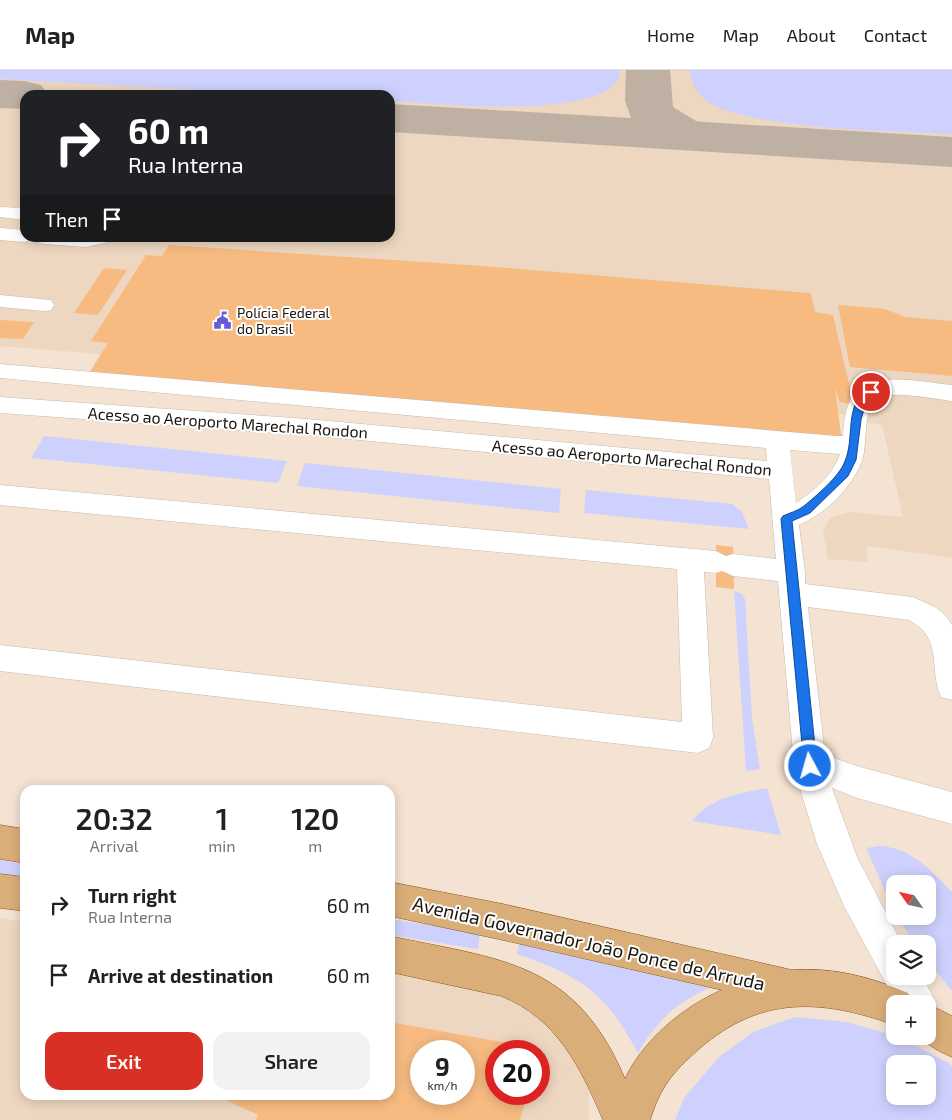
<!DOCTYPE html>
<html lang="en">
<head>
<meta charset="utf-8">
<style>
  :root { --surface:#fff; --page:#f2f2f2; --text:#202124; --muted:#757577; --line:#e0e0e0; --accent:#d93025 }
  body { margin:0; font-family:"Exo 2",sans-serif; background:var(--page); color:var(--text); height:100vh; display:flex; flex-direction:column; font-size:19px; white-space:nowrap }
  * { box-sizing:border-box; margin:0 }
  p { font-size:16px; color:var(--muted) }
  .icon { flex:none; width:28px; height:28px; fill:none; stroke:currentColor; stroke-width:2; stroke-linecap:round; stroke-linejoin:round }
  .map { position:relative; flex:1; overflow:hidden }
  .side { position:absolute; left:20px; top:715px; width:375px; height:315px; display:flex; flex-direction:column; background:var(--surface); border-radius:15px; box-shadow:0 2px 12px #0003 }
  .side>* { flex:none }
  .guide { position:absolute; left:20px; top:20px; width:375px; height:152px; border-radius:15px; box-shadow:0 2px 12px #0003; background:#202124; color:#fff; overflow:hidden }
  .needle { width:32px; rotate:304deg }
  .fabs { position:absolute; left:886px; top:805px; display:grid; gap:10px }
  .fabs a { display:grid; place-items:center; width:50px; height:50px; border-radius:10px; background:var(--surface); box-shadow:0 2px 12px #0003; font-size:25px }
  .speed { position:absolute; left:410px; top:970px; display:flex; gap:10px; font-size:25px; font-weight:700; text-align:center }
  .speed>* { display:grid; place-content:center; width:65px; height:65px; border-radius:50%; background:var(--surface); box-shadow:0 2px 12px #0003; line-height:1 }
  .speed small { font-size:12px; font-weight:400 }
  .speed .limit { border:8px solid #d22; background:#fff; color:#111 }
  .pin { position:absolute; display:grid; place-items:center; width:42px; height:42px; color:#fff; margin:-21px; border:2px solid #fff; border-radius:50%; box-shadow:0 1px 5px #0007 }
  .me { position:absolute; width:55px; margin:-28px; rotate:354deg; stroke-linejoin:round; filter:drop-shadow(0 0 4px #0008) }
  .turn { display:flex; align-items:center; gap:18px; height:105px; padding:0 25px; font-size:22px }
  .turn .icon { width:65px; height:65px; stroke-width:2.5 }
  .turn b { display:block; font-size:35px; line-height:42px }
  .then { display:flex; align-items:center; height:48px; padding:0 25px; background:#0003; gap:10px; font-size:19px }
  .eta { display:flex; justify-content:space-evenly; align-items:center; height:85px; text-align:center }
  .eta b { font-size:30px; font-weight:600; line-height:35px }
  .primary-button { display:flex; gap:10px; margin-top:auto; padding:10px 25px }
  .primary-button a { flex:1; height:58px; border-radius:15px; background:var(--accent); color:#fff; font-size:20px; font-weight:600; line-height:58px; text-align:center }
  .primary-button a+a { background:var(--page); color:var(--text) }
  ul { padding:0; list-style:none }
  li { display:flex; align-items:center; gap:15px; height:70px; padding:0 25px }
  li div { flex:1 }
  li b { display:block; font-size:19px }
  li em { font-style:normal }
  header { display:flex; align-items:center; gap:30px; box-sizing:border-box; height:70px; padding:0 25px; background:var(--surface); border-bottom:1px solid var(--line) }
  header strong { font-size:24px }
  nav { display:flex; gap:28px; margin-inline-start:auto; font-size:18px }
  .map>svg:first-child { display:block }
  .built { fill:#eed7c1; fill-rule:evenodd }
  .green { fill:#ced1fd; fill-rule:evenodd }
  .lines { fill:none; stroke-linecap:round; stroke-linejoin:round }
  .taxiway { fill:#beb0a2; fill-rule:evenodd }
  .building { fill:#f7bb82; fill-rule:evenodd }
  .minor-casing { stroke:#cbbaaa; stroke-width:1 }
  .major-casing { stroke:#87551a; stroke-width:1 }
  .minor { fill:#fff; fill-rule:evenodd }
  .major { fill:#daae79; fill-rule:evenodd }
  .route { fill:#1a73e8; stroke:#114b97 }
  .labels { text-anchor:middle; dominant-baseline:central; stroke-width:4; stroke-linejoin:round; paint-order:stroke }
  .far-poi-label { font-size:14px; fill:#1a150f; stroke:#fff; text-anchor:start }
  .street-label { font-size:16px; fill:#1a150f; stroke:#fff }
  .near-street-label { font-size:19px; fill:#1a150f; stroke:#fff }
</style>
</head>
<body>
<header>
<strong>Map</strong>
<nav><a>Home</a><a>Map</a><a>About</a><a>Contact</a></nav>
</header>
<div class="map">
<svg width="952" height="1050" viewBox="0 0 952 1050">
  <rect width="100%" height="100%" fill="#f4e2d2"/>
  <!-- built -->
  <path class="built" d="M0,0H952V488L867,476V492L828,489L823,461L830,448L849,442L903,447L882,355L856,350L838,343L82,315L100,284L0,276ZM25,25H390V168H25Z
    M0,848L25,852V1025H390V903L461,916L522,933L563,971L589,1017V1050H0ZM421,981H464V1024H421ZM496,981H539V1024H496Z"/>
  <!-- green -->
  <path class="green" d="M0,0H620C618,54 427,33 390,31V25H286L0,9Z
    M690,0H952V64C901,61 735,60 702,27C694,19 691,11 690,0Z
    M44,366L287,391L278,413L31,388Z
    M305,393L561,419L559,443L297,416Z
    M586,420L732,434L742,442L749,459L584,443Z
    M734,521L742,524L745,529L752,649L760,699L746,701Z
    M767,718L781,765L692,751C710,728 740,723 767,718Z
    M880,776C912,778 930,800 952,822V921L928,891V874H914L897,846H928V814H895V843L866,778Z
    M0,790L25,794V809L0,806Z
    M390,849L480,863L478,879L390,865Z
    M519,872L709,918C675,933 657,951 638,983C631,971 624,958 616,947C591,912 556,897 517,884Z
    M795,947L846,952L896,966L947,992L952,996V1050H675L684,1028L719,987L753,962ZM895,994H928V1026H895Z"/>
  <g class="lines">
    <!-- taxiway -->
    <path class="taxiway" d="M626,0H670L673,37L696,51L704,52L952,67V97L390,62V34L631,48L625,31Z
      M0,10L25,11L41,15L48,25H25V39L0,38Z"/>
  </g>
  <!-- building -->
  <path class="building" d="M169,175L483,196L811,223L815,242L833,245L854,335L840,332L835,318L843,380L82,315L108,273L91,271L146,185L162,186Z
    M104,198L127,200L98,245L74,243Z
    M838,235L885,239L905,247L952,251V306L850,297Z
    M0,250L34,252L23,269L0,268Z
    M716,475L733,477L734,519L716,517Z
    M390,952L540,979L539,981H496V1024H527L520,1050H256L258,1045L215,1025H390ZM421,981H464V1024H421Z"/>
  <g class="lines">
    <defs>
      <path id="minor" d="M0,137L25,138V150L0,147Z
        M0,158L25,160V168H33L25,172L0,170Z
        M35,168H111L109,172L86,177L44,174L37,172Z
        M0,225L51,230L54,235L51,240L44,241L0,237Z
        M0,294L836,366H843C844,351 846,331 858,320C878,301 928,313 952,315V331C935,329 894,321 879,327C862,334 868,375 862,391C851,419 826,443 799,455L805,502V514L913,527L935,537L944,544L952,555V630L941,627C928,597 944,569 909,550L808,537L825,685L857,696L952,722V754L857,728L832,718L857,787L902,874H895V906H922L937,934L931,947L928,949V934H897L844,836L817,774L801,722L794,695L778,511L733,506L722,501L716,503L704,502L713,668L709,678L698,683L0,601V575L682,652L677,499L0,435V415L716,481L726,486L733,484L776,489L769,409L307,365L0,343V327L307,349L767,391L766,378L0,308ZM790,380L840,384C833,405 814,421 796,433Z"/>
      <path id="major" d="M0,755L25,759V793L0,789Z
        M0,804L25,807V841L0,838Z
        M390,812L503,834L792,900C833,897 871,907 908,923L913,934H895V955C821,929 761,925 699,979C672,1003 661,1016 650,1050H603C581,998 557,948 501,926L390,902V866C502,890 575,891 625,1009C642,971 684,936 722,920L503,870L390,846Z
        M928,934L952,946V987L939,981L915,966H928Z"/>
    </defs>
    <!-- minor casing -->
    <use href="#minor" class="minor-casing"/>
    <!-- major casing -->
    <use href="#major" class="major-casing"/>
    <!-- minor -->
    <use href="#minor" class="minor"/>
    <!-- major -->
    <use href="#major" class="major"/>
  </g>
  <!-- route -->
  <path class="route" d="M867,319H874L875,322L867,329L861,350L856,390L848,406L810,443L792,451L817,696L815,700L810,702L806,700L804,696L781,449L783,446C789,443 798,441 804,436C816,426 840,406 845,391C855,368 844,336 867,319Z"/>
  <!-- icons -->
  <defs>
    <symbol id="civic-bare" viewBox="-9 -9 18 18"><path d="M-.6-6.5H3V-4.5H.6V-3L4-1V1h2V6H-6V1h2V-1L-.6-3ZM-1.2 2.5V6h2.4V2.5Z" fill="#665ed7" stroke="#fff" stroke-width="2.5" paint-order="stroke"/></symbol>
  </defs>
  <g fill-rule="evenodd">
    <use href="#civic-bare" x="210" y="238" width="25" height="25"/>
  </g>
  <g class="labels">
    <!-- far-poi labels -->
    <g class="far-poi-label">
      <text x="237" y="242">Polícia Federal<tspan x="237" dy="16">do Brasil</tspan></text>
    </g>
    <!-- street labels -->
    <g class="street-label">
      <text transform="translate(228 352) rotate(4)">Acesso ao Aeroporto Marechal Rondon</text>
      <text transform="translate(632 387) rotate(5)">Acesso ao Aeroporto Marechal Rondon</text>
    </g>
    <!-- near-street labels -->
    <g class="near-street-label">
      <text transform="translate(589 873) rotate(13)">Avenida Governador João Ponce de Arruda</text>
    </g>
  </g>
</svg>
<div class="fabs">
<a><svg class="needle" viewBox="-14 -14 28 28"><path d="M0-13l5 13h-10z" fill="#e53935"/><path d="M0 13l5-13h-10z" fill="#757577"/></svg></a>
<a><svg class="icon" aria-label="layers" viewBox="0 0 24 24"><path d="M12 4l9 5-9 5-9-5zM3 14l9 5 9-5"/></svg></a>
<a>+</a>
<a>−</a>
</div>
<div class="speed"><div>9<small>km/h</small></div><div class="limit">20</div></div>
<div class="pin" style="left:871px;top:322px;background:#d93025"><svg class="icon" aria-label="arrive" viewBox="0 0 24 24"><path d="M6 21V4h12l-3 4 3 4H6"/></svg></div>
<svg class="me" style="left:810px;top:696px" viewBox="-20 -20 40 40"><circle r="17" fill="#1a73e8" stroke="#fff" stroke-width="3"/><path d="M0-11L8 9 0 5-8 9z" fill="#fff"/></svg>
<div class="guide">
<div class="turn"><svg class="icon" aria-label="right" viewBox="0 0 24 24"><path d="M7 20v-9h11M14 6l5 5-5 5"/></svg><div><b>60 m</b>Rua Interna</div></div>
<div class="then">Then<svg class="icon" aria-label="arrive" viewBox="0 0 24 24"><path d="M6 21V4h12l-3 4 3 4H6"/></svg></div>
</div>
<section class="side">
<div class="eta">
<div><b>20:32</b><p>Arrival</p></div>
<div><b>1</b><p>min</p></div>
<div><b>120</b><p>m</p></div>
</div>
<ul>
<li><svg class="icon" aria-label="right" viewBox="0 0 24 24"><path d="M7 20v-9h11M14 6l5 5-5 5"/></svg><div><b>Turn right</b><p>Rua Interna</p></div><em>60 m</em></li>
<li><svg class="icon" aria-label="arrive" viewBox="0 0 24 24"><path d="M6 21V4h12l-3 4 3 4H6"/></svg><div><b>Arrive at destination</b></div><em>60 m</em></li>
</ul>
<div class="primary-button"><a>Exit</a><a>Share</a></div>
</section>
</div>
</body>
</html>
